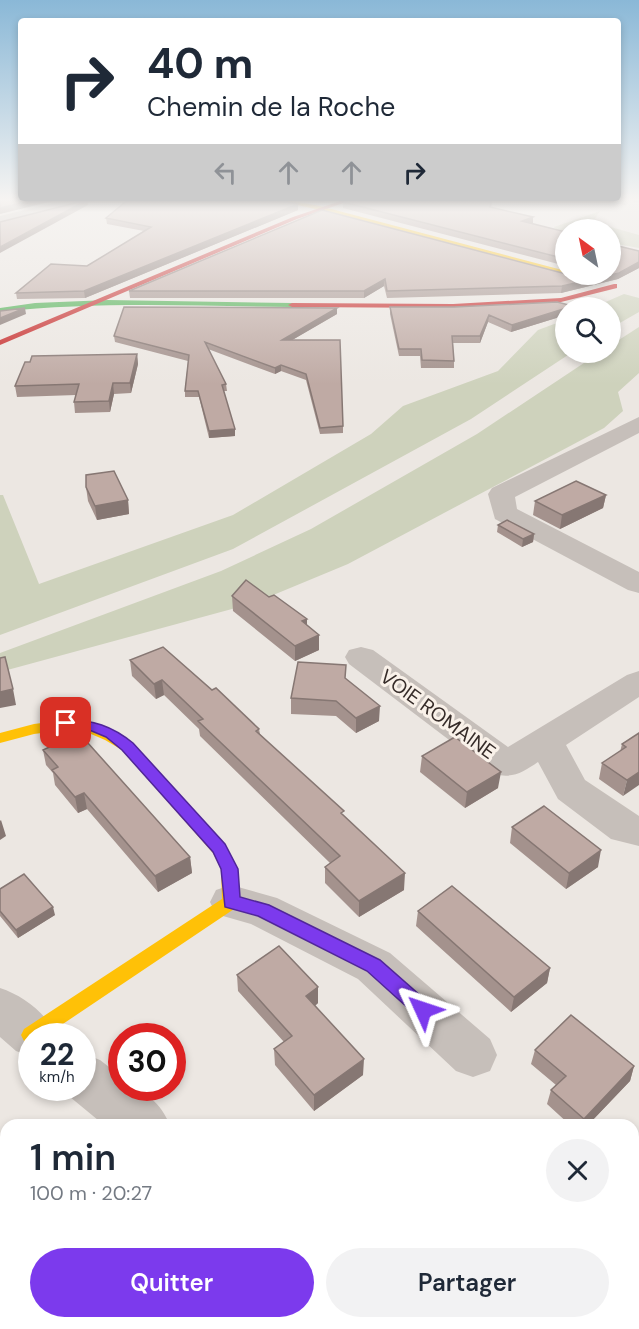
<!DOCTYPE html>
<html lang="fr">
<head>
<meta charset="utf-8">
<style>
  :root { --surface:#fff; --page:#f2f2f3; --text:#1f2937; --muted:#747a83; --accent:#7c3aed }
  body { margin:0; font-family:"DM Sans",sans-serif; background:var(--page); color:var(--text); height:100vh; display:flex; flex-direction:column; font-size:22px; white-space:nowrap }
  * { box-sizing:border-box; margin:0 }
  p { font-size:20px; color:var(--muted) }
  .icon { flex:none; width:33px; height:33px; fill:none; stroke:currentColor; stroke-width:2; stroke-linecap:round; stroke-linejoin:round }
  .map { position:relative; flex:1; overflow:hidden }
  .side { position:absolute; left:0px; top:1119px; width:639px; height:210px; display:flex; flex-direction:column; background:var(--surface); border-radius:18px 18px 0 0; box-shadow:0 3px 9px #0003 }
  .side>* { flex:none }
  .top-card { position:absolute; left:18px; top:18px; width:603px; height:183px; border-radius:6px; box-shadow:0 3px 9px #0003; background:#fff; color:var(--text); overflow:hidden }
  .needle { width:39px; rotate:327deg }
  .fabs { position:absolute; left:555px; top:219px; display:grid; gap:12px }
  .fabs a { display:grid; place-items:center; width:66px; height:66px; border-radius:50%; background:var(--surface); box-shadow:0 3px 9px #0003; font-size:30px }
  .speed { position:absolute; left:18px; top:1023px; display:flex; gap:12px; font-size:30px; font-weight:700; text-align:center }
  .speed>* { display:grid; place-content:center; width:78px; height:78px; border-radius:50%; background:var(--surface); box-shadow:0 3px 9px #0003; line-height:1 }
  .speed small { font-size:15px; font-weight:400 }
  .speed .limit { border:9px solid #d22; background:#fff; color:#111 }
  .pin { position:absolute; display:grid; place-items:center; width:51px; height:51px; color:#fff; margin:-26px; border-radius:12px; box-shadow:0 3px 9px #0006 }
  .me { position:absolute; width:66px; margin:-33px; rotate:312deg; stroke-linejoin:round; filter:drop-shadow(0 0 4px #0008) }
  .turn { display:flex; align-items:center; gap:21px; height:126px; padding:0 30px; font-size:27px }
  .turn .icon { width:78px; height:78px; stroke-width:2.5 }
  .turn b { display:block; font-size:42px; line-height:51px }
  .lanes { display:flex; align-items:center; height:57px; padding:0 30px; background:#0003; justify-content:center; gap:30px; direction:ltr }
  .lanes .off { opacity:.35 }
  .round { display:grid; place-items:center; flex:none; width:63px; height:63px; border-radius:32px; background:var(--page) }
  .overview { display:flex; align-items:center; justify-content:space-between; height:102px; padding:0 30px }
  h1 { font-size:36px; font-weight:600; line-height:45px }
  .primary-button { display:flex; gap:12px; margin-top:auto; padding:12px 30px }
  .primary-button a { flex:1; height:69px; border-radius:36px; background:var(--accent); color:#fff; font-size:24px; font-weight:600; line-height:69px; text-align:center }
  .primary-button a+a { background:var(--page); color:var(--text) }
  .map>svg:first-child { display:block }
  .green { fill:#ced2bc }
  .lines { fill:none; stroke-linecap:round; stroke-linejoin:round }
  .street { fill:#c6bfba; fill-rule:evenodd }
  .fast { fill:#4caf50; fill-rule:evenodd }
  .slow { fill:#ffc107; fill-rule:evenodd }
  .jam { fill:#c62828; fill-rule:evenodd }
  .wall { fill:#a4928d }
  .shaded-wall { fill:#867773 }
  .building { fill:#bfaaa4; stroke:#867773; stroke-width:1.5 }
  .route { fill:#7c3aed; stroke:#51269a; stroke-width:1.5 }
  .labels { text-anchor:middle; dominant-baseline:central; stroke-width:6; stroke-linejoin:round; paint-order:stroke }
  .street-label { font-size:20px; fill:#362c29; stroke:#f9f1e9 }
</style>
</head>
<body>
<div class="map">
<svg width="639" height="1329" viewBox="0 0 639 1329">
  <rect width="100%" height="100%" fill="#ece7e2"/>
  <!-- green -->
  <path class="green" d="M600,211L593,222L639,235V248L611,243L610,230H566L565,233L557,231L554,227Z
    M624,294L639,298V312L611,328L610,308L594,307Z
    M565,320L566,352L571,353L471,419L233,549L0,635V495H3L39,584L233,515L371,434L403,406L498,371L538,330Z
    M639,327V373L618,392L623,411L604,428L348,564L254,603L0,672V653L221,571L311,529L477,434L599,353L610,352L611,345Z"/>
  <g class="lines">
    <!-- street -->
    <path class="street" d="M74,198H98L96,201L0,226V216Z
      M604,198H630L632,201L625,205L606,201Z
      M639,417V433L515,497L517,509L639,572V593L628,590L495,519L488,494L492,488Z
      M361,647L373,650L508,747L627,675L639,671V697L566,745L585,780L639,816V846L611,839L558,799L538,762C523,772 513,779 494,774L349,664L345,657L349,650Z
      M231,885L277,898L390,953L490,1039L497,1055L490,1071L473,1077L456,1071L358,979L251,924L216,914L210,902L216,890Z
      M0,988C24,996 46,1013 57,1036H32V1057L16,1051L0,1037Z
      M82,1053L100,1060L122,1077V1088C145,1088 161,1104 170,1125H104L64,1092L62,1088H82Z
      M0,1151L6,1154V1223L0,1221Z
      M20,1323H80L82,1329H22Z
      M361,1323H426L429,1329H364Z"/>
    <!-- fast -->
    <path class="fast" d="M108,300L292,303L296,305L292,307C194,306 97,301 0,312V308L35,303Z"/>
    <!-- slow -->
    <path class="slow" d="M265,198H277L320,206L566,271V274H568H564L320,210Z
      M65,720L100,727L132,742L225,845L237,869L240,902L237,907L45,1036H32L31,1044L24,1041L21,1035L24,1029L222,899L221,869L213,853L122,750L105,740L91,734L65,730L34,734L0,743V733L34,724Z"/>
    <!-- jam -->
    <path class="jam" d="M349,198H358L297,219L0,345V340L293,217Z
      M614,284H617V288L561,302L453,308L292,307L288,305L292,303L453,304L561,298Z"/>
  </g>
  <!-- wall -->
  <path class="wall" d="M302,198H334L322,202Z
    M354,198H493L491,207L533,223L531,224L566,232V266L343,208V202Z
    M632,198H639V202H634Z
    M298,210L85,298L17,299L16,293L87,266L144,231L107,224L106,218Z
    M639,251V268L618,279L561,293L387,298L384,286L364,298H130L129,291L566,274Z
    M390,307L566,308V315L511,332L488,322L480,343H453L454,361V368H421L420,356H399L390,314Z
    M337,314L292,340L343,426V433L320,434L306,380L281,371L275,374L208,349L226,384L227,391H223L235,429V436L209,438L199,397H185V391L188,361L115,342L114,336Z
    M137,354L138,364L131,393L114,394L110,412L75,413L74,402L76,395L17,397L15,386Z
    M86,487L128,500L129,514L97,520L88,501Z
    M606,495L603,508L560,529L533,515L535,501Z
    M498,525L534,534L533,542L522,547L497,532Z
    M232,596L269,597L307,619V625L319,650L295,661L233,611Z
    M130,660L212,690L259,729L260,734L344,817L404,890L359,917L325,883V867L330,863L200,736L199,729L164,695L156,699L132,676Z
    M346,679L379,721L356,733L336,716L291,714V698Z
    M639,733L623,796L599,779L602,763L620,752L622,744Z
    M43,750L190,857L192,873L158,892L87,809L78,813L55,785L53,773L46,765Z
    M422,756L498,788L465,808L420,772Z
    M512,827L598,867L566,889L510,843Z
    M0,889L55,915L18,938L0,916Z
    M418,911L550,968L547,983L511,1012L416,926Z
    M237,975L318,987V1003L315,1006L363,1075L314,1111L275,1065L274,1049L284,1042L238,991Z
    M535,1050L634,1066L630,1081L588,1125H570L547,1104L551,1090L556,1085L531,1064Z
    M165,1323H263L265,1326L266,1329H168Z"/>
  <!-- shaded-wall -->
  <path class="shaded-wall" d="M42,198H65L0,214V208Z
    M322,198H334L322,202Z
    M87,200L88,205L0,253V247Z
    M298,204V210L85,298L84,291Z
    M533,217V223L521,227L522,221Z
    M639,262V268L618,279L561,293L562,286Z
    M385,279L384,286L364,298V291Z
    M25,308L26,314L0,325V318Z
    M337,308V314L282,346V340Z
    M566,308V315L511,332L512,325Z
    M489,315L488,322L480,343V336Z
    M137,354L138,364L131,393L130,383Z
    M281,365V371L275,374V368Z
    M113,383L114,394L110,412L109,401Z
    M235,429V436L209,438V431Z
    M606,495L603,508L560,529L562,515Z
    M128,500L129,514L97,520L95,506Z
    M534,534L533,542L522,547L523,539Z
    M307,619V634L302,621Z
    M319,635V650L295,661V646Z
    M162,680L164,695L156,699L154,684Z
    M13,689L16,705L0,708V692Z
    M380,706L379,721L356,733V718Z
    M501,772L498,788L465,808L467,792Z
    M639,772V785L623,796L627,780Z
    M84,793L87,809L78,813L75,797Z
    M1,820L6,836L0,840V821Z
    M601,850L598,867L566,889L569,873Z
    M190,857L192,873L158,892L155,876Z
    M405,873L404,890L359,917V901Z
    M53,907L55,915L18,938L16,930Z
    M550,968L547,983L511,1012L514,997Z
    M318,987V1003L307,1012L306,996Z
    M364,1059L363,1075L314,1111V1095Z
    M634,1066L630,1081L588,1125H582L584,1119Z"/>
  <!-- building -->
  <path class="building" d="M0,198H42L0,208Z
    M130,198H264L298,204L84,291L16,293L51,264L87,266L151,227L106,218Z
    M354,198H492L490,207L533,217L522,221L566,232V259L343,202Z
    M87,200L0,247V222Z
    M322,210L566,274H610V244L639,251V262L619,273L562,286L387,291L385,279L364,291H129Z
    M557,302L573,306L512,325L489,315L480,336H452L454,361L422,360L421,349H399L390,307H454Z
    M124,307L337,308L282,340H340L343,426L320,428L306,374L281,365L275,368L205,342L226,384L222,385L235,429L209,431L198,391H185L189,355L114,336Z
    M25,308L0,318V311Z
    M137,354L130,383H113L109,401L74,402L79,384L15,386L25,362H30L32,356Z
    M114,471L128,500L95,506L86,487V475Z
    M576,481L606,495L562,515L535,501Z
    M507,520L534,534L523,539L498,525Z
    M246,580L269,597L274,595L307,619L302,621L319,635L295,646L232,596Z
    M163,647L212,690L216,688L259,729L256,731L344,811L341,813L405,873L359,901L325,867L340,856L198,721L203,719L162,680L154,684L130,660Z
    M5,657L13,689L0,692V658Z
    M298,662L346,665L345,678L380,706L356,718L336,701L291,698Z
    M79,733L190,857L155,876L84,793L75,797L52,770L58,767L43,750Z
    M639,733V772L627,780L602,763L626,747L622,744Z
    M455,737L501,772L467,792L422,756Z
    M544,806L601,850L569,873L512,827Z
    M24,874L53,907L16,930L0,911V889Z
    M452,886L550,968L514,997L418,911Z
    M279,946L318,987L306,996L364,1059L314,1095L274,1049L292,1036L237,975Z
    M571,1015L634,1066L584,1119L551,1090L566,1076L535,1050Z
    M170,1323H263L265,1326L262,1329H173Z"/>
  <!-- sky -->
  <linearGradient id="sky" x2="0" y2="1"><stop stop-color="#8ab8d7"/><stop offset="0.52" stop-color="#f6f4f2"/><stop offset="1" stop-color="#f6f4f2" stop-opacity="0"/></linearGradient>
  <rect width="639" height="384" fill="url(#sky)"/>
  <!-- route -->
  <path class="route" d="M66,719C93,720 112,726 133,743L225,844L238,869L240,897L269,905L380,960L430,1004L433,1010L430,1016L423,1019L417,1016L367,971L258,916L225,907L221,869L213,852L122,750L106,737L87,729L61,727L59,723Z"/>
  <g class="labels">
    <!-- street labels -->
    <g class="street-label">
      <text transform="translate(438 714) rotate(36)">VOIE ROMAINE</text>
    </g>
  </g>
</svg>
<div class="fabs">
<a><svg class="needle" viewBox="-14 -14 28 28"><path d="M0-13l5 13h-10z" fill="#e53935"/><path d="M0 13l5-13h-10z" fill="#747a83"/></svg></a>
<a><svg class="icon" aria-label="search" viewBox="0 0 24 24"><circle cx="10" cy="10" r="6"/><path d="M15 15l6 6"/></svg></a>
</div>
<div class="speed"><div>22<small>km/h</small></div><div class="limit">30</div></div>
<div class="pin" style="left:66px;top:723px;background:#d93025"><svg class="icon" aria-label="arrive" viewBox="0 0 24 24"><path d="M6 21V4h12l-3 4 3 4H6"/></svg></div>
<svg class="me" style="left:423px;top:1010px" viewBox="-20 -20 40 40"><path d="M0-17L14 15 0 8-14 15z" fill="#7c3aed" stroke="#fff" stroke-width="4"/></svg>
<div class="top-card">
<div class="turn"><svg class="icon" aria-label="right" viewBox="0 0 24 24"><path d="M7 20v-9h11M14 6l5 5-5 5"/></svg><div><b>40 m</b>Chemin de la Roche</div></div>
<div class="lanes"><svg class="icon off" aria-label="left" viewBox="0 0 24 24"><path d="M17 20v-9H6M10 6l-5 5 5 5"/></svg><svg class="icon off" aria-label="ahead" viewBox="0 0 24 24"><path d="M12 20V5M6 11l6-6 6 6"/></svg><svg class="icon off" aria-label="ahead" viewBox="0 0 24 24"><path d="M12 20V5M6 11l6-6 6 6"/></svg><svg class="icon" aria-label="right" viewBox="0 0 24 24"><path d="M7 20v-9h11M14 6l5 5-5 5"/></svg></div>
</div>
<section class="side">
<div class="overview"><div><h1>1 min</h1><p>100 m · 20:27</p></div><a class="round"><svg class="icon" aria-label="close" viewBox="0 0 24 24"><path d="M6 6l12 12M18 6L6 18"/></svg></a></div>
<div class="primary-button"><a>Quitter</a><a>Partager</a></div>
</section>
</div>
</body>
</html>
